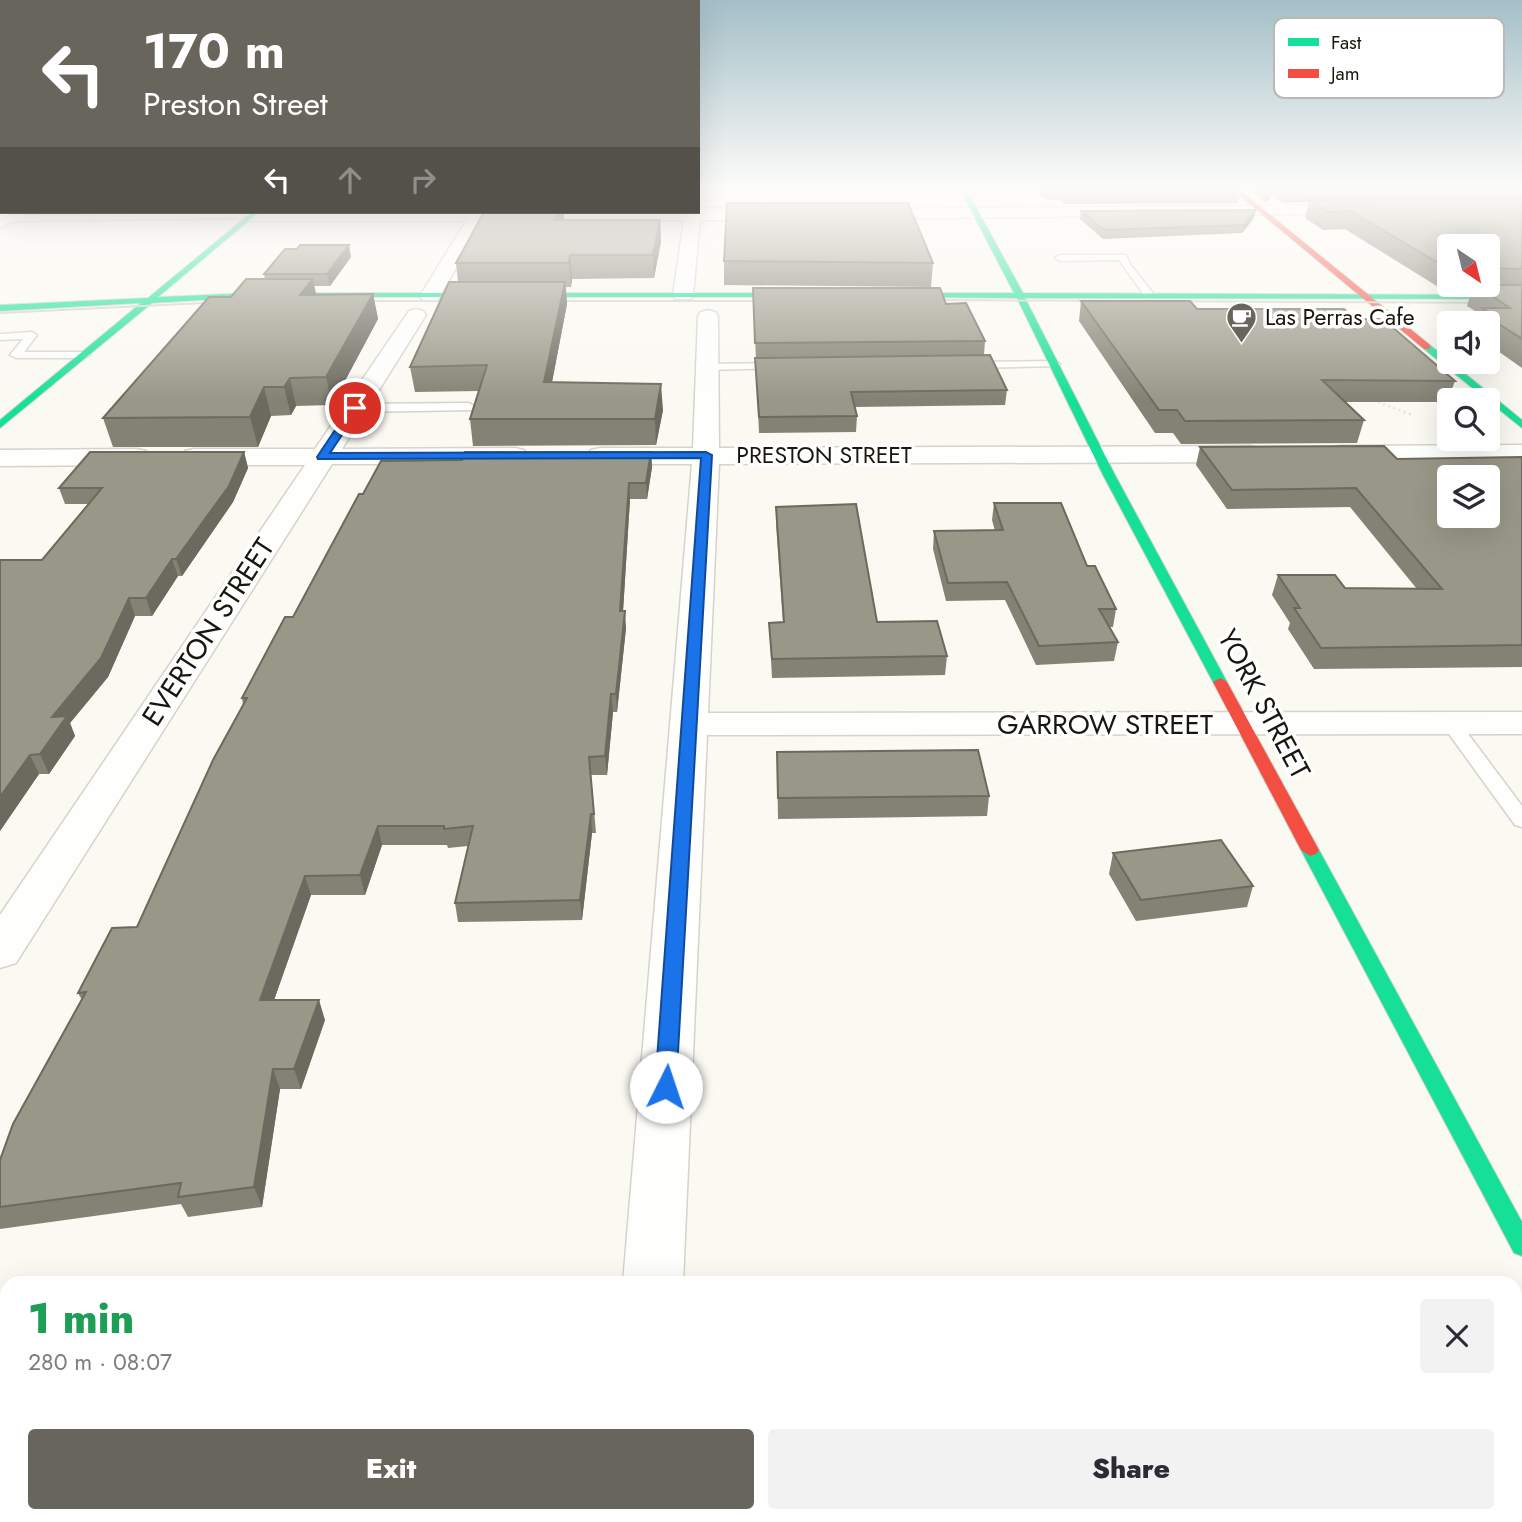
<!DOCTYPE html>
<html lang="en">
<head>
<meta charset="utf-8">
<style>
  :root { --surface:#fff; --page:#f2f2f3; --text:#2b2b33; --muted:#7c7c81; --accent:#68665c }
  body { margin:0; font-family:Jost,sans-serif; background:var(--page); color:var(--text); height:100vh; display:flex; flex-direction:column; font-size:26px; white-space:nowrap }
  * { box-sizing:border-box; margin:0 }
  p { font-size:23px; color:var(--muted) }
  .icon { flex:none; width:38px; height:38px; fill:none; stroke:currentColor; stroke-width:2; stroke-linecap:round; stroke-linejoin:round }
  .map { position:relative; flex:1; overflow:hidden }
  .sheet { position:absolute; left:0px; top:1276px; width:1522px; height:247px; display:flex; flex-direction:column; background:var(--surface); border-radius:21px 21px 0 0; box-shadow:0 7px 28px #0002 }
  .sheet>* { flex:none }
  .banner { position:absolute; left:0px; top:0px; width:700px; height:214px; box-shadow:0 7px 28px #0002; background:#68665c; color:#fff; overflow:hidden }
  .needle { width:46px; rotate:145deg }
  .tools { position:absolute; left:1437px; top:234px; display:grid; gap:14px }
  .tools a { display:grid; place-items:center; width:63px; height:63px; border-radius:7px; background:var(--surface); box-shadow:0 7px 28px #0002; font-size:35px }
  .pin { position:absolute; display:grid; place-items:center; width:60px; height:60px; color:#fff; margin:-30px; border:4px solid #fff; border-radius:50%; box-shadow:0 2px 7px #0007 }
  .me { position:absolute; width:77px; margin:-38px; rotate:4deg; stroke-linejoin:round; filter:drop-shadow(0 0 5px #0008) }
  .turn { display:flex; align-items:center; gap:24px; height:147px; padding:0 28px; font-size:32px }
  .turn .icon { width:91px; height:91px; stroke-width:2.5 }
  .turn b { display:block; font-size:49px; line-height:60px }
  .lanes { display:flex; align-items:center; height:66px; padding:0 28px; background:#0003; justify-content:center; gap:35px; direction:ltr }
  .lanes .off { opacity:.35 }
  .round { display:grid; place-items:center; flex:none; width:74px; height:74px; border-radius:7px; background:var(--page) }
  .head { display:flex; align-items:center; justify-content:space-between; height:119px; padding:0 28px }
  h1 { font-size:42px; font-weight:800; line-height:52px; color:#1e9e55 }
  .button { display:flex; gap:14px; margin-top:auto; padding:14px 28px }
  .button a { flex:1; height:80px; border-radius:7px; background:var(--accent); color:#fff; font-size:28px; font-weight:800; line-height:80px; text-align:center }
  .button a+a { background:var(--page); color:var(--text) }
  .map>svg:first-child { display:block }
  .lines { fill:none; stroke-linecap:round; stroke-linejoin:round }
  .lane-casing { stroke:#d5d3ca; stroke-width:3 }
  .street-casing { stroke:#d5d3ca; stroke-width:3 }
  .fast-casing { stroke:#d5d3ca; stroke-width:2 }
  .jam-casing { stroke:#d5d3ca; stroke-width:2 }
  .path { stroke:#e4e4e2; stroke-width:2.5; stroke-dasharray:2 3.5; stroke-linecap:butt }
  .lane { fill:#fefefd; fill-rule:evenodd }
  .street { fill:#fefefd; fill-rule:evenodd }
  .fast { fill:#16e098; fill-rule:evenodd }
  .jam { fill:#f24e42; fill-rule:evenodd }
  .tram { stroke:#d0cfcd; stroke-width:2 }
  .wall { fill:#848274; fill-rule:evenodd }
  .shaded-wall { fill:#6b6a5e }
  .building { fill:#999787; stroke:#6b6a5e; stroke-width:2; fill-rule:evenodd }
  .route { fill:#1a73e8; stroke:#114b97; stroke-width:2 }
  .labels { text-anchor:middle; dominant-baseline:central; stroke-width:7; stroke-linejoin:round; paint-order:stroke }
  .far-poi-label { font-size:23px; fill:#19170c; stroke:#fff; text-anchor:start }
  .far-street-label { font-size:23px; fill:#19170c; stroke:#fff }
  .street-label { font-size:28px; fill:#19170c; stroke:#fff }
  .key { fill:#fff; stroke:#bab9b6; stroke-width:2 }
  .key-label { font-size:19px; fill:#19170c }
</style>
</head>
<body>
<div class="map">
<svg width="1522" height="1522" viewBox="0 0 1522 1522">
  <rect width="100%" height="100%" fill="#faf9f2"/>
  <g class="lines">
    <defs>
      <path id="lane" d="M250,213L253,218L14,221L0,228V221L12,215Z
        M1126,255L1130,264L1155,296L1154,298H1146L1119,260L1060,261L1055,258L1060,255Z
        M32,332L37,335L24,352H84L90,355L84,358H16L10,355L23,339L0,340V334Z
        M1054,361L1060,364L1058,366L970,368L964,365L970,362Z
        M779,363L783,364V368L707,370L701,367L707,364Z
        M469,403L475,407L473,410L355,412L349,408L355,404Z
        M1450,717L1457,719L1522,806V827L1515,825L1441,723Z"/>
      <path id="street" d="M1359,205L1367,210L1365,213L859,219L851,214L859,209Z
        M698,208L778,210L786,215L778,220H700L693,295L690,299H676L673,295L684,220L483,221L440,296L437,300H423L420,296L466,221H250L242,216L247,212H698Z
        M416,309L423,311L426,315L342,449L515,448L524,450L528,456L524,462L515,464H332L16,963L0,968V915L305,465H194L185,463L181,457L185,451L194,449H315L409,311Z
        M708,310L715,312L718,316L719,448L1250,446L1259,448L1263,454L1259,460L1250,462L719,464L708,713L1522,712V734L707,735L683,1283H623L692,464H600L591,462L587,456L591,450L600,448H693L698,316L701,312Z
        M1522,445V461L1339,462L1330,460L1326,454L1330,448L1339,446Z
        M137,449L146,451L150,457L146,463L137,465L0,466V450Z
        M1516,1327H1522V1387H1516Z
        M0,1339H7V1401H0Z
        M605,1516H673V1522H605Z"/>
      <path id="fast" d="M959,187H965L1023,293L1522,295V299L1025,298L1115,475L1227,682L1220,686L1213,682L1103,475L1017,298L891,297L887,295L891,293H1014Z
        M252,212H259L158,297L254,293H806L810,295L806,297H254L152,303L0,428V420L141,303L0,311V305L148,298Z
        M1424,345H1430L1522,420V428L1424,349Z
        M1310,844L1319,850L1522,1222V1256L1514,1253L1301,850Z"/>
      <path id="jam" d="M1229,187H1236L1430,345V349H1424Z
        M1220,678L1227,682L1319,850L1316,854L1310,856L1301,850L1213,682Z"/>
    </defs>
    <!-- lane casing -->
    <use href="#lane" class="lane-casing"/>
    <!-- street casing -->
    <use href="#street" class="street-casing"/>
    <!-- fast casing -->
    <use href="#fast" class="fast-casing"/>
    <!-- jam casing -->
    <use href="#jam" class="jam-casing"/>
    <!-- path -->
    <path class="path" d="M1378,402L1412,415"/>
    <!-- lane -->
    <use href="#lane" class="lane"/>
    <!-- street -->
    <use href="#street" class="street"/>
    <!-- fast -->
    <use href="#fast" class="fast"/>
    <!-- jam -->
    <use href="#jam" class="jam"/>
    <!-- tram -->
    <path class="tram" d="M924,300L1522,303
      M357,301H458
      M549,301H773
      M0,313L224,302"/>
  </g>
  <!-- wall -->
  <path class="wall" d="M1029,187H1239L1241,189L1238,203L1064,204L1060,200L1047,199Z
    M1246,187H1522V368L1488,344V324H1477L1480,314L1467,306L1472,289L1440,288L1345,229L1323,230L1305,218L1309,202L1283,203L1272,195L1266,203ZM1449,247H1488V285H1449Z
    M1081,211L1254,218L1242,233L1103,239L1080,219Z
    M564,220H660L661,242L654,278L572,279L571,287H566L567,304L552,382L663,410L656,445L473,446L470,419L479,391L415,392L410,367L458,282L456,263Z
    M351,257L330,286H314L316,295L373,294L378,319L332,405L296,406L291,415L271,416L258,447H113L103,418L231,297L265,279L264,274Z
    M724,261L933,263L931,287L724,285Z
    M753,288L946,304L985,341L984,355L1007,390L1005,405L855,407L857,416L856,432L759,433Z
    M1081,301L1356,319L1455,381L1447,402H1345L1364,420L1357,443L1181,444L1173,433H1155L1079,321Z
    M1200,447L1397,459L1522,457V667L1314,669L1288,629L1290,623L1272,595L1278,575L1345,588L1417,589L1350,507L1227,509L1196,465Z
    M244,452L248,468L233,502L182,576H178L152,616H135L108,677L70,723L75,736L49,774H39L0,831L42,560L88,504H65L59,488Z
    M651,452L652,467L647,499H630L623,611L626,628L617,712H613L607,775H591L596,833H592L582,920L458,922L455,903L468,846L448,848L447,845H382L365,895H311L274,1000L325,1020L301,1089H280L262,1207L188,1217L181,1204L0,1229V1160L82,1000L78,993L137,927L243,704L242,698L293,617L363,494L462,460Z
    M994,503L1087,566L1116,609L1113,627H1109L1118,642L1114,661L1036,665L1005,600L946,601L933,549L934,531H995L992,520Z
    M776,507L877,622L947,656L945,675L772,678L769,623L783,622L776,524Z
    M777,752L989,796L987,816L778,819Z
    M1113,853L1253,886L1247,907L1136,921L1109,874Z"/>
  <!-- shaded-wall -->
  <path class="shaded-wall" d="M1270,187H1274L1272,195L1266,203L1269,189Z
    M2,188V206L0,207V189Z
    M1256,210L1254,218L1242,233L1244,225Z
    M558,212H564V222L554,220Z
    M660,220L661,242L654,278L653,255Z
    M349,245L351,257L330,286L327,274Z
    M570,255L572,279L571,287L569,263Z
    M313,279L318,304L300,295Z
    M565,282L567,304L547,408L544,382Z
    M373,294L378,319L332,405L326,377Z
    M290,378L296,406L291,415L284,387Z
    M661,384L663,410L656,445L655,419Z
    M264,387L271,416L258,447L250,417Z
    M244,452L248,468L233,502L182,576L176,559Z
    M651,452L652,467L647,499L646,483Z
    M629,483L630,499L622,628L620,611Z
    M172,559L178,576L152,616L146,598Z
    M129,598L135,616L108,677L70,723L75,736L49,774L40,754L52,717Z
    M625,611L626,628L617,712L616,694Z
    M611,694L613,712L607,775L605,756Z
    M30,755L39,774L0,831V797Z
    M591,814L592,833L582,920L580,900Z
    M378,826L382,845L365,895L360,875Z
    M305,876L311,895L267,1020L260,1000Z
    M319,1000L325,1020L301,1089L294,1069Z
    M273,1069L280,1089L262,1207L254,1187Z
    M124,1516H146L149,1520L148,1522H122Z"/>
  <!-- building -->
  <path class="building" d="M1063,187H1239L1241,189L1066,190Z
    M1283,187H1522L1286,189Z
    M1522,199V269L1488,268V247H1449V268H1447L1350,211L1328,212L1309,200Z
    M727,203H908L933,263L724,261Z
    M1256,210L1244,225L1104,230L1081,211Z
    M484,212H558L554,220H660L653,255H570L569,263H456Z
    M300,245H349L327,274H264L285,249H297Z
    M246,279H313L300,295L373,294L326,377L290,378L284,387H264L250,417L103,418L209,297H231Z
    M449,282H565L544,382L661,384L655,419H470L487,365L410,367Z
    M1475,285H1522V339L1488,317H1495L1482,308H1510Z
    M753,288H940L946,304L966,303L985,341L755,343Z
    M1081,301H1190L1197,309H1344L1356,319H1383L1455,381L1322,380L1364,420L1185,421L1177,410H1159Z
    M990,355L1007,390L851,392L857,416L759,417L755,358Z
    M1384,446L1397,459L1522,457V645L1321,648L1294,608H1300L1278,575H1335L1345,588L1442,589L1356,488L1232,490L1200,447ZM1449,478H1488V516H1449Z
    M90,452H244L229,486L176,559H172L146,598H129L101,658L52,717L67,716L40,754L30,755L0,797V560H42L102,488H59Z
    M465,452H651L646,483H629L620,611H625L616,694H611L605,756L589,757L594,814H591L580,900L455,903L473,826L444,829V826H378L360,875L305,876L260,1000H319L294,1069H273L254,1187L178,1197L181,1183L0,1207V1160L13,1124L86,992L78,993L112,928L137,927L213,760L247,698H242L285,617H293L359,494H363L381,461L462,460Z
    M994,503H1061L1087,566H1095L1116,609H1099L1118,642L1039,646L1007,582L948,583L934,531L1003,530Z
    M856,504L877,622L937,621L947,656L772,659L769,623L784,622L776,507Z
    M978,750L989,796L778,798L777,752Z
    M1221,840L1253,886L1141,900L1113,853Z
    M0,1504H7V1516H124L122,1522H0Z
    M765,1516H1159L1161,1522H765Z
    M1451,1516H1512L1516,1522H1408Z"/>
  <!-- sky -->
  <linearGradient id="sky" x2="0" y2="1"><stop stop-color="#a3bfc7"/><stop offset="0.47" stop-color="#fdfcf9"/><stop offset="1" stop-color="#fdfcf9" stop-opacity="0"/></linearGradient>
  <rect width="1522" height="400" fill="url(#sky)"/>
  <!-- route -->
  <path class="route" d="M351,406L360,408L330,453L706,452L712,455L676,1087L673,1093L666,1096L658,1093L655,1087L701,458L318,459L317,457Z"/>
  <!-- icons -->
  <defs>
    <symbol id="cafe-pin" viewBox="-11 -11 22 30"><path d="M0 17L-7.5 6A9.5 9.5 0 1 1 7.5 6Z" fill="#68665c" stroke="#fff"/><path d="M-5.5-4.5H6V0H3Q3 3.5 0 3.5H-2.5Q-5.5 3.5-5.5 0ZM3-3.2v2h1.7v-2ZM-6 4.5H4V6H-6Z" fill="#fff"/></symbol>
  </defs>
  <g fill-rule="evenodd">
    <use href="#cafe-pin" x="1224" y="300" width="35" height="47"/>
  </g>
  <g class="labels">
    <!-- far-poi labels -->
    <g class="far-poi-label">
      <text x="1265" y="317">Las Perras Cafe</text>
    </g>
    <!-- far-street labels -->
    <g class="far-street-label">
      <text x="824" y="455">PRESTON STREET</text>
    </g>
    <!-- street labels -->
    <g class="street-label">
      <text transform="translate(208 632) rotate(-57)">EVERTON STREET</text>
      <text transform="translate(1264 704) rotate(62)">YORK STREET</text>
      <text x="1105" y="724">GARROW STREET</text>
    </g>
  </g>
  <!-- legend -->
  <rect x="1274" y="18" width="230" height="80" rx="10" class="key"/>
  <rect x="1288" y="38" width="31" height="8" fill="#16e098"/>
  <rect x="1288" y="69" width="31" height="9" fill="#f24e42"/>
  <g class="key-label">
    <text x="1331" y="49">Fast</text>
    <text x="1331" y="80">Jam</text>
  </g>
</svg>
<div class="tools">
<a><svg class="needle" viewBox="-14 -14 28 28"><path d="M0-13l5 13h-10z" fill="#e53935"/><path d="M0 13l5-13h-10z" fill="#7c7c81"/></svg></a>
<a><svg class="icon" aria-label="sound" viewBox="0 0 24 24"><path d="M4 9h4l5-4v14l-5-4H4zM17 9q2 3 0 6"/></svg></a>
<a><svg class="icon" aria-label="search" viewBox="0 0 24 24"><circle cx="10" cy="10" r="6"/><path d="M15 15l6 6"/></svg></a>
<a><svg class="icon" aria-label="layers" viewBox="0 0 24 24"><path d="M12 4l9 5-9 5-9-5zM3 14l9 5 9-5"/></svg></a>
</div>
<div class="pin" style="left:355px;top:408px;background:#d93025"><svg class="icon" aria-label="arrive" viewBox="0 0 24 24"><path d="M6 21V4h12l-3 4 3 4H6"/></svg></div>
<svg class="me" style="left:666px;top:1087px" viewBox="-20 -20 40 40"><circle r="19" fill="#fff"/><path d="M0-13L10 11 0 6-10 11z" fill="#1a73e8"/></svg>
<div class="banner">
<div class="turn"><svg class="icon" aria-label="left" viewBox="0 0 24 24"><path d="M17 20v-9H6M10 6l-5 5 5 5"/></svg><div><b>170 m</b>Preston Street</div></div>
<div class="lanes"><svg class="icon" aria-label="left" viewBox="0 0 24 24"><path d="M17 20v-9H6M10 6l-5 5 5 5"/></svg><svg class="icon off" aria-label="ahead" viewBox="0 0 24 24"><path d="M12 20V5M6 11l6-6 6 6"/></svg><svg class="icon off" aria-label="right" viewBox="0 0 24 24"><path d="M7 20v-9h11M14 6l5 5-5 5"/></svg></div>
</div>
<section class="sheet">
<div class="head"><div><h1>1 min</h1><p>280 m · 08:07</p></div><a class="round"><svg class="icon" aria-label="close" viewBox="0 0 24 24"><path d="M6 6l12 12M18 6L6 18"/></svg></a></div>
<div class="button"><a>Exit</a><a>Share</a></div>
</section>
</div>
</body>
</html>
